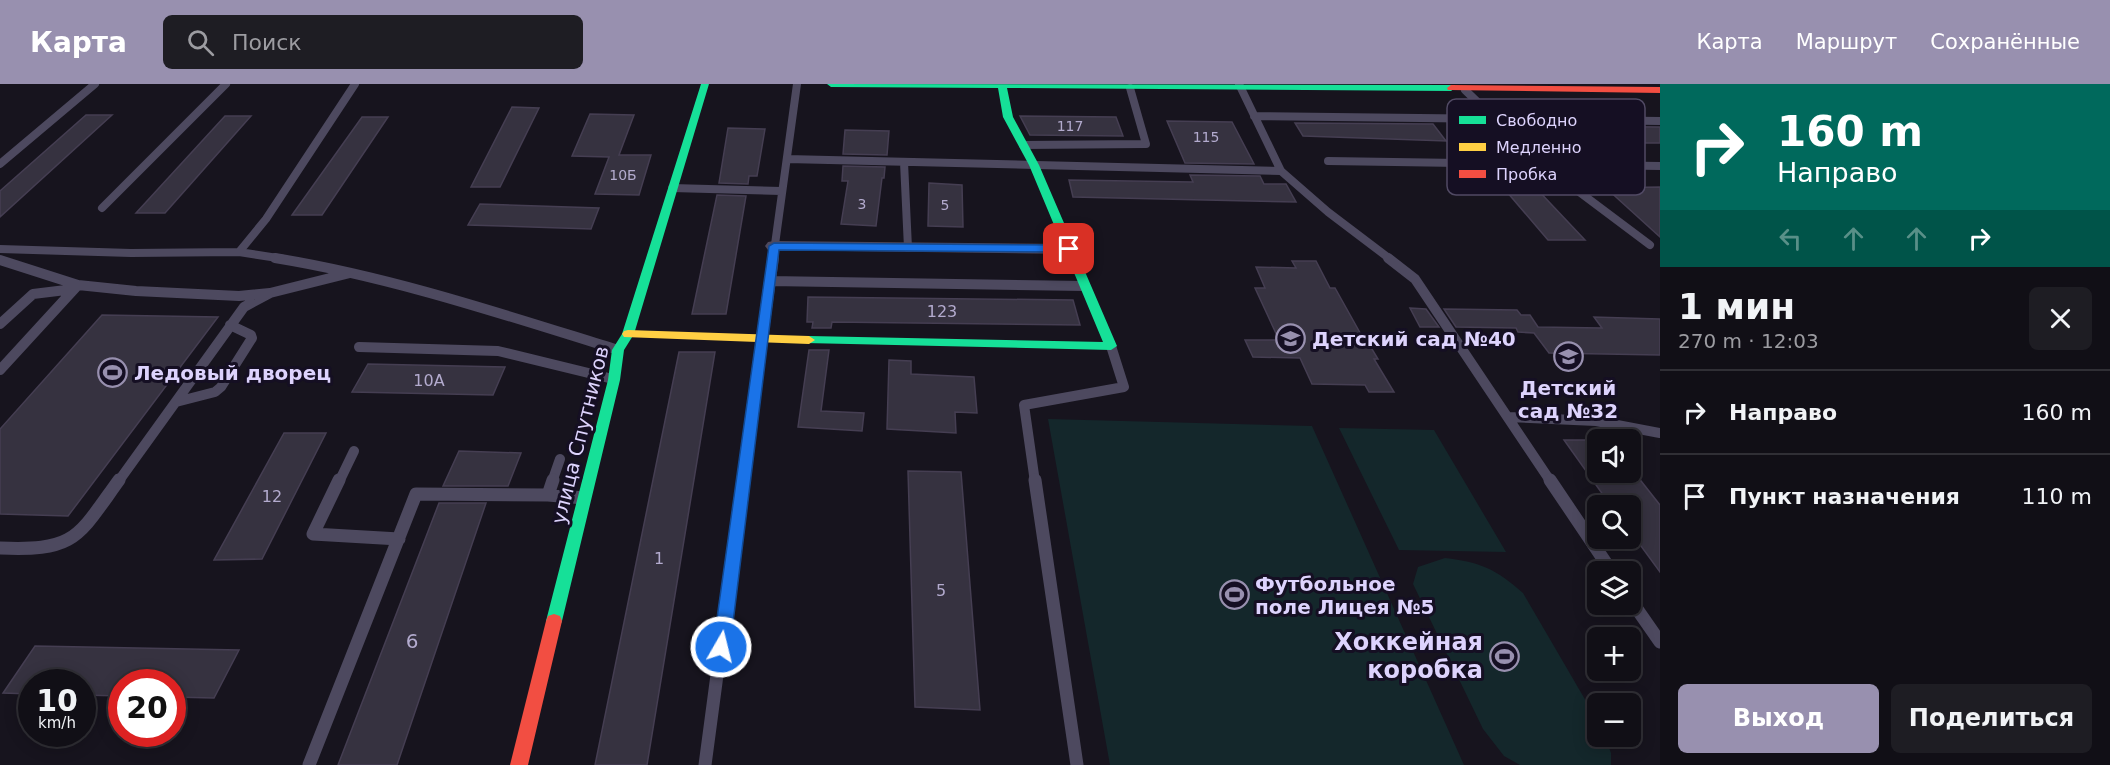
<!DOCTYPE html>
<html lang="ru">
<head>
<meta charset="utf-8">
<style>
  :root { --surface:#110f16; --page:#1e1d23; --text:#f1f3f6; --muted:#9c9ca1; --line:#302f35; --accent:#9890af }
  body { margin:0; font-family:"DejaVu Sans",sans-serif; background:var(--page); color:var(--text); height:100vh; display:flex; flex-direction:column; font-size:22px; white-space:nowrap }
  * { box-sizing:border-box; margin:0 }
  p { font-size:20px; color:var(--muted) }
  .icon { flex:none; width:33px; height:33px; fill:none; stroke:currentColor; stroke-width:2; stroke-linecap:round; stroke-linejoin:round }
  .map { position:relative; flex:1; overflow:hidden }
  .drawer { display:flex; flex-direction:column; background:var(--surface); width:450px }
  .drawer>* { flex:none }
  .banner { background:#00695c; color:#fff; overflow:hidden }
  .fabs { position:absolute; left:1587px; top:345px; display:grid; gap:12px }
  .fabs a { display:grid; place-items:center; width:54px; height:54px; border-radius:9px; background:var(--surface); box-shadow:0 3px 15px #0003,0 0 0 2px var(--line); font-size:30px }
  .speed { position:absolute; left:18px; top:585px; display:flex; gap:12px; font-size:30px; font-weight:700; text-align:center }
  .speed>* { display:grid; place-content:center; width:78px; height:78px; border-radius:50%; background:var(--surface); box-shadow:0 3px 15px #0003,0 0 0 2px var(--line); line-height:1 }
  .speed small { font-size:15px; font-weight:400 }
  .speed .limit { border:9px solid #d22; background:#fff; color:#111 }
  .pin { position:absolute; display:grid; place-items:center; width:51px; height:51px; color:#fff; margin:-26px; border-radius:12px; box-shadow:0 3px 9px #0006 }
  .me { position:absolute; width:66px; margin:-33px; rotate:8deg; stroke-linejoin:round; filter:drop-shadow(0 0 4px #0008) }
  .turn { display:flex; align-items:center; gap:21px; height:126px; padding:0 18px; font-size:27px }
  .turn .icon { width:78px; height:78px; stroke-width:2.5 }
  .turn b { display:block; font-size:42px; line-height:51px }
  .lanes { display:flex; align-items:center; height:57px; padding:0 18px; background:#0003; justify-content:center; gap:30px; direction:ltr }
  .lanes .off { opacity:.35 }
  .round { display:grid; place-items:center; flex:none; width:63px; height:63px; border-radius:9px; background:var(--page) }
  .overview { display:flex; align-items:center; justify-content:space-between; height:102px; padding:0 18px }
  h1 { font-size:36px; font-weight:700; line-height:45px }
  .button { display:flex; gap:12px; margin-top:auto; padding:12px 18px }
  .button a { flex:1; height:69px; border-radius:9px; background:var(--accent); color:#fff; font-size:24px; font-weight:700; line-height:69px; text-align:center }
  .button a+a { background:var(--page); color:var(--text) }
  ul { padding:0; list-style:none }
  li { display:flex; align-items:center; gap:18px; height:84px; padding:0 18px; border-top:2px solid var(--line) }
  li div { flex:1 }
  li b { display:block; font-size:22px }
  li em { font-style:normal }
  header { display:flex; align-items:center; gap:36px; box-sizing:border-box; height:84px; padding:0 30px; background:var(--accent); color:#fff }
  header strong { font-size:28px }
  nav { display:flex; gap:33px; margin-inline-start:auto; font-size:21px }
  .search { width:420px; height:54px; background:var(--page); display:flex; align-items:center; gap:15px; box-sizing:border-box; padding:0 21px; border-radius:9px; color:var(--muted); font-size:22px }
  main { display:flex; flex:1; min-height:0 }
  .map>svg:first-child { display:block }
  .green { fill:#14272b }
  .building { fill:#363240; stroke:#453e52; stroke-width:1.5 }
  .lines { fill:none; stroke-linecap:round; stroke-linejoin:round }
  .lane-far2 { stroke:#4d495f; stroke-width:8 }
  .lane-far1 { stroke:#4d495f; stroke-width:10 }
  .lane { stroke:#4d495f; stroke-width:13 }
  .street { fill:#4d495f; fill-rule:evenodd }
  .fast { fill:#16e098; fill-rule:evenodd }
  .slow { fill:#ffcf43; fill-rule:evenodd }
  .jam { fill:#f24e42; fill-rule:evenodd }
  .route { fill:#1a73e8; stroke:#114b97; stroke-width:1.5 }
  .labels { text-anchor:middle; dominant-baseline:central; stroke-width:6; stroke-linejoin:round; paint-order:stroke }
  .far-number-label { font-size:14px; fill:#b3abce }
  .number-label { font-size:16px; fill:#b3abce }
  .poi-label { font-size:20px; font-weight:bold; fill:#ddd3fd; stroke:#150f23; text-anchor:start }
  .street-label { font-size:20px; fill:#ddd3fd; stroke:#150f23 }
  .near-number-label { font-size:20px; fill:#b3abce }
  .near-poi-label { font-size:24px; font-weight:bold; fill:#ddd3fd; stroke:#150f23; text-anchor:end }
  .key { fill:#150f23; stroke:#514a64; stroke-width:1.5 }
  .key-label { font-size:16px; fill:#ddd3fd }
</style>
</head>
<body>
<header>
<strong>Карта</strong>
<div class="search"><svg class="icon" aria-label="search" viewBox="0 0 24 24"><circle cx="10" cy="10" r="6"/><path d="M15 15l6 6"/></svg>Поиск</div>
<nav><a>Карта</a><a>Маршрут</a><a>Сохранённые</a></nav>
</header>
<main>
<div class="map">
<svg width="1660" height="681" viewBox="0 0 1660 681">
  <rect width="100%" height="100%" fill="#17141e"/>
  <!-- green -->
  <path class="green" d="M1048,335L1312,342L1464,681H1110Z
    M1339,344L1434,346L1506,468L1399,466Z
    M1445,474C1480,478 1496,485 1523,509L1597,636L1598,652L1605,653L1611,669V681H1520L1504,672L1483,645L1413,500L1418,483Z"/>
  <!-- building -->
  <path class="building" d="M512,23L539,24L500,103H471Z
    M590,30L634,31L619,71H651L639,111L595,110L609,73L572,72Z
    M86,31H112L0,133V107Z
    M225,32H251L165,129H136Z
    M1020,32L1116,33L1123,52L1030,51Z
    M362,33H388L322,131H292Z
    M1167,37L1232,38L1254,80L1185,79Z
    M1295,39L1433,40L1446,57L1303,52Z
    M1556,42L1660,43V59H1574Z
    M728,44L765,45L757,92H749L748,100L719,99Z
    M845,46L889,47L887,71L843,70Z
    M843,82L885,83L884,94H882L876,142L841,140L848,97H842Z
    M1190,91L1260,92L1264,100H1286L1296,118L1073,113L1069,96L1193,98Z
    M929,99L962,101L963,143L928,142Z
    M1501,101L1534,102L1585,156H1548Z
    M1660,103V153L1606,104Z
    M717,111L746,112L726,230H692Z
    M480,120L599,124L591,145L468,141Z
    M1292,177H1316L1330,204H1335L1363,254L1366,255L1378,275H1374L1394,308H1369L1365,301L1312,300L1300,274L1253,273L1245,256H1279L1255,204H1265L1256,183L1296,184Z
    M808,213L1073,216L1080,241L832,238L831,244H812L813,238H807Z
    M1410,224L1426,225L1439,243H1420Z
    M1444,225L1517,226L1521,231H1530L1538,243L1602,244L1594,233L1660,235V271L1549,269L1534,249L1518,248L1516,244L1456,243Z
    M102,231L218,233L68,432L0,430V345Z
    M809,266H829L821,327L864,329L862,347L798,343Z
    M679,268H715L647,681H595Z
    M889,276L911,277V290L974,293L977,329L955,328L956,349L887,345Z
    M368,280L505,283L493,311L352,308Z
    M284,349H326L262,475L214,476Z
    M1564,356H1598V388H1630V383L1660,421V488L1630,447V422H1611Z
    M459,367L521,369L508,402H443Z
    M908,387L961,388L980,626L915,623Z
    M439,419H486L397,681H338Z
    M35,562L239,566L214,614L172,613V598H122V612L82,611V598H32V610L3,609Z"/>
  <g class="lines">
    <!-- lane-far2 -->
    <path class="lane-far2" d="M1239,0L1281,87L1328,128L1390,175
      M1465,6L1542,80L1650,161
      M1254,32L1660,37
      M1023,61L1146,60L1130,4
      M787,75L1281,87
      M1328,77L1660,82
      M904,78L908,164
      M0,80L95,0
      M672,104L781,107
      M102,124L226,0
      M0,165L131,169L239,168L284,175
      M239,168L266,135L355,0
      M773,175L797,0"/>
    <!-- lane-far1 -->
    <path class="lane-far1" d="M275,174C392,193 505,231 618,266
      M1388,174L1415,195L1551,398
      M0,176L78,201L136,207L239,212L270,209L350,189
      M770,197L1085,202
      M0,240L33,210L74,205
      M359,263L498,267L613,295
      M0,286L78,201
      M176,318L215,308L221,303L252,254L251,251L230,241
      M1508,333L1596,337L1660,349
      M118,398L244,223L270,209
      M339,398L354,367
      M552,398L560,375
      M743,398L774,174
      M1035,398L1024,321L1124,303L1111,262"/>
    <!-- lane -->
    <path class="lane" d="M339,396L313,450L399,455
      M1035,396L1077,681
      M1550,396L1612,488
      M548,411L553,396
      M0,464C76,467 77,454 119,396
      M1630,515L1660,558
      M309,681L416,410L548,411L584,414
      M705,681L743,396"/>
    <!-- street -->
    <path class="street" d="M774,157L1069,160L1075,161L1078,165L1075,169L1069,170L768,166L765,162L768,158Z"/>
    <!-- fast -->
    <path class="fast" d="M701,0H709L634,250L624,266L620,296L562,537L560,542L554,544L548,542L546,537L608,296L612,266L622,250Z
      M827,0L1451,1L1455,4L1451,7L1007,4L1013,33L1039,81L1117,262L1111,266L805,259L803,256L805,253L809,252L1103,258L1029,81L1003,33L998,4L831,3Z"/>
    <!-- slow -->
    <path class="slow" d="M628,246L809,252L815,256L809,260L624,253L622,250L624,247Z"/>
    <!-- jam -->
    <path class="jam" d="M1451,1L1660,3V9L1448,6L1447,4Z
      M554,530L560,532L562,537L528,681H510L546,537L548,532Z"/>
  </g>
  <!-- route -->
  <path class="route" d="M774,159L1069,161L1074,165L1069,168L779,166L730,563L727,568L721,570L715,568L713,563L769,162Z"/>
  <!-- icons -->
  <defs>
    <symbol id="school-ring" viewBox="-11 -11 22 22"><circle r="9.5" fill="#150f23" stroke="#9890af" stroke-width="1.5"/><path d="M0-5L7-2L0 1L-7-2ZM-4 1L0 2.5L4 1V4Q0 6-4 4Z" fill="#9890af"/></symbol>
    <symbol id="stadium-ring" viewBox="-11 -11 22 22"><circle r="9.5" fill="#150f23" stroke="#9890af" stroke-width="1.5"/><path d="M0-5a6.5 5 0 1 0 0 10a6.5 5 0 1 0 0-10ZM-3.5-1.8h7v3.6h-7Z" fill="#9890af"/></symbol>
  </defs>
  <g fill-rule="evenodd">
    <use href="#school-ring" x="1274" y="238" width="33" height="33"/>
    <use href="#school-ring" x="1552" y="256" width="33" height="33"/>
    <use href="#stadium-ring" x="96" y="272" width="33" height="33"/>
    <use href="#stadium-ring" x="1218" y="494" width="33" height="33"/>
    <use href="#stadium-ring" x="1488" y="556" width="33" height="33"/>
  </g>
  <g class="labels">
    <!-- far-number labels -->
    <g class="far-number-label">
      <text x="1070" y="42">117</text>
      <text x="1206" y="53">115</text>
      <text x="623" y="91">10Б</text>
      <text x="862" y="120">3</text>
      <text x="945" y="121">5</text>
    </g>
    <!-- number labels -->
    <g class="number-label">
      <text x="942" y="227">123</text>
      <text x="429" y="296">10А</text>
      <text x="272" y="412">12</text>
      <text x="659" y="474">1</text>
      <text x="941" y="506">5</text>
    </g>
    <!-- poi labels -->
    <g class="poi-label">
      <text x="1312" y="255">Детский сад №40</text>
      <text x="134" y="289">Ледовый дворец</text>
      <text x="1568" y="304" text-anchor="middle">Детский<tspan x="1568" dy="23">сад №32</tspan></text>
      <text x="1255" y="500">Футбольное<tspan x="1255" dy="23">поле Лицея №5</tspan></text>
    </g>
    <!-- street labels -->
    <g class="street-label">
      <text transform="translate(580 351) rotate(-76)">улица Спутников</text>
    </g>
    <!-- near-number labels -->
    <g class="near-number-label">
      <text x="412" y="557">6</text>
    </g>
    <!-- near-poi labels -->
    <g class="near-poi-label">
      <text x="1483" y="558">Хоккейная<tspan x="1483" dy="28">коробка</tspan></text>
    </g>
  </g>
  <!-- legend -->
  <rect x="1447" y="15" width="198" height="96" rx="9" class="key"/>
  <rect x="1459" y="32" width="27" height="8" fill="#16e098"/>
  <rect x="1459" y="59" width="27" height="8" fill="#ffcf43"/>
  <rect x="1459" y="86" width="27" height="8" fill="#f24e42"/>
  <g class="key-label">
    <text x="1496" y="42">Свободно</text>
    <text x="1496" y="69">Медленно</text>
    <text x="1496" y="96">Пробка</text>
  </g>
</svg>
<div class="fabs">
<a><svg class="icon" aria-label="sound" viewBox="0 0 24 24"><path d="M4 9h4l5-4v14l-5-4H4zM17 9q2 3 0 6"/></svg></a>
<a><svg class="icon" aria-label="search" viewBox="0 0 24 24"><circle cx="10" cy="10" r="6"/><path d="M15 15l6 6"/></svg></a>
<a><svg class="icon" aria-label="layers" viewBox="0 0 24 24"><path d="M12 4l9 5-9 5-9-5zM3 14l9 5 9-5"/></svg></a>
<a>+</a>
<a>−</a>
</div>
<div class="speed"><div>10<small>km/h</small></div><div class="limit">20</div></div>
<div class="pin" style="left:1069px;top:165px;background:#d93025"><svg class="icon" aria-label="arrive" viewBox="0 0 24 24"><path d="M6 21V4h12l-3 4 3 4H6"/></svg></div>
<svg class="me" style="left:721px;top:563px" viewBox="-20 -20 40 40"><circle r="17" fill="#1a73e8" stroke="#fff" stroke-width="3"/><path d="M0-11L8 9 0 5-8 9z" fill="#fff"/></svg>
</div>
<section class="drawer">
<div class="banner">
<div class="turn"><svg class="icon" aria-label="right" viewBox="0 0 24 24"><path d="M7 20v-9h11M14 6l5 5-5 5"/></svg><div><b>160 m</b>Направо</div></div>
<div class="lanes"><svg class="icon off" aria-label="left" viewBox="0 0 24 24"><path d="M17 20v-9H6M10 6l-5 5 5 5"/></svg><svg class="icon off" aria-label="ahead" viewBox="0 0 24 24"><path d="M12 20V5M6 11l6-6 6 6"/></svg><svg class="icon off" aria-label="ahead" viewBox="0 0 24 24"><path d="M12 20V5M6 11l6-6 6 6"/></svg><svg class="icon" aria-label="right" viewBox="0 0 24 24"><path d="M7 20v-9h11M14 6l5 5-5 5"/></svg></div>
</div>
<div class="overview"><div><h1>1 мин</h1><p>270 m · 12:03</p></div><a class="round"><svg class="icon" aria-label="close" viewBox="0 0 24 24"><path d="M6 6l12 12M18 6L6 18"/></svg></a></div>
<ul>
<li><svg class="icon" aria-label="right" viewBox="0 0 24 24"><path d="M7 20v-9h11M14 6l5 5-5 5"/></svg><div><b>Направо</b></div><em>160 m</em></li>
<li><svg class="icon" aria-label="arrive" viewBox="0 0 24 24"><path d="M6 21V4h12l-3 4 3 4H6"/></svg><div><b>Пункт назначения</b></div><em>110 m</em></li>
</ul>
<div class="button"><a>Выход</a><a>Поделиться</a></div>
</section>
</main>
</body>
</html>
